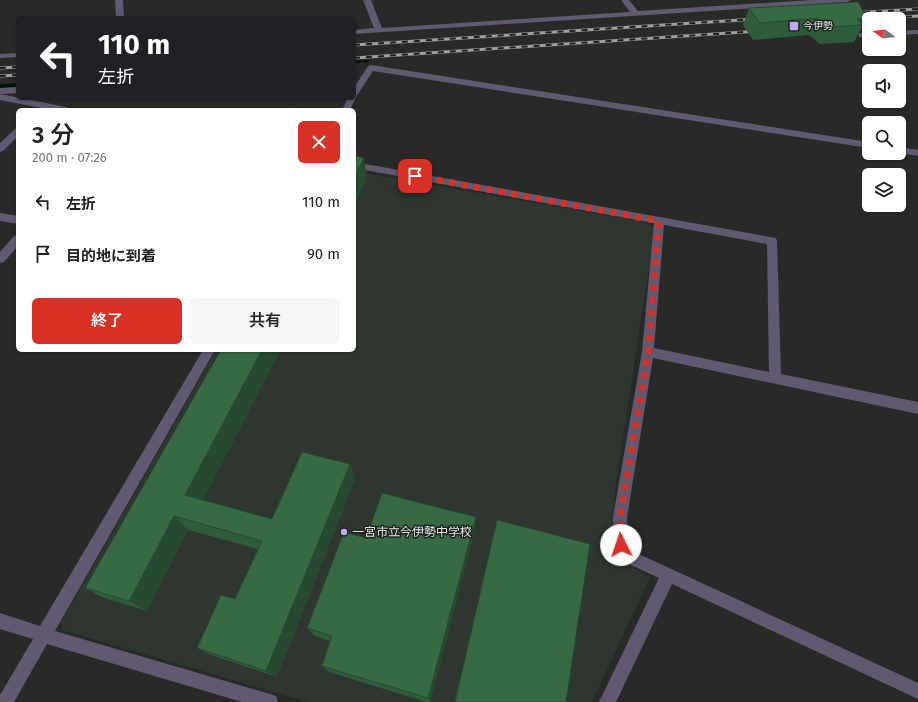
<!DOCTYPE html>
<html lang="ja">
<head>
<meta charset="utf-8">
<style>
  :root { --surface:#fff; --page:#f6f6f6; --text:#202124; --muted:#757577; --accent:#d93025 }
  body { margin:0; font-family:"Fira Sans","Noto Sans JP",sans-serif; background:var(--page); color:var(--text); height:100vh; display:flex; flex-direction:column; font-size:15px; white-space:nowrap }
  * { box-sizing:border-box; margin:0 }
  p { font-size:13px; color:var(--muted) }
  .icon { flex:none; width:22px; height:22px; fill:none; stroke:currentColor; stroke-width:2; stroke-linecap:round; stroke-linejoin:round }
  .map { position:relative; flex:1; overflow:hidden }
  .drawer { position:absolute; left:16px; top:108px; width:340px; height:244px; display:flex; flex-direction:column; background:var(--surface); border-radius:6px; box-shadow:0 1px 3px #0004 }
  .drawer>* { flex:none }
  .banner { position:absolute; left:16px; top:16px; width:340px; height:84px; border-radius:6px; box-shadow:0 1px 3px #0004; background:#202124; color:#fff; overflow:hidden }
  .needle { width:26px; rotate:285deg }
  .fabs { position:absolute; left:862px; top:12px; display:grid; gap:8px }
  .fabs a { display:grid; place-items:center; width:44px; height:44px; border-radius:6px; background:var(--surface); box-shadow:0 1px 3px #0004; font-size:20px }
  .pin { position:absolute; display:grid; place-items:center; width:34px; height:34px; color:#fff; margin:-17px; border-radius:8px; box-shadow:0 2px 6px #0006 }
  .me { position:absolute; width:44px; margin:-22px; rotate:356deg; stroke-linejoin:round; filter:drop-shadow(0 0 3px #0008) }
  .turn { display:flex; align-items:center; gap:14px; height:84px; padding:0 16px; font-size:18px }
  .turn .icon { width:52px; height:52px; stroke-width:2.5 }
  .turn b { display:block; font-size:28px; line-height:34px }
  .round { display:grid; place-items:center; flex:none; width:42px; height:42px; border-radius:6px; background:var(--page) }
  .headline { display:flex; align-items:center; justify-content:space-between; height:68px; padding:0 16px }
  h1 { font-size:24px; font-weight:600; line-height:30px }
  .action { display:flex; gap:8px; margin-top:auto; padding:8px 16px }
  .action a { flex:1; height:46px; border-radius:6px; background:var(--accent); color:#fff; font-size:16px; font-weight:600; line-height:46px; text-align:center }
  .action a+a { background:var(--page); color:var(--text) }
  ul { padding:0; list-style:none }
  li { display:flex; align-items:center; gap:12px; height:52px; padding:0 16px }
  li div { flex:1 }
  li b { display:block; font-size:15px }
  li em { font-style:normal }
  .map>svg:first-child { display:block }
  .built { fill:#2e362f }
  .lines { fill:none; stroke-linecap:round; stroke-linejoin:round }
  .stream { fill:#001403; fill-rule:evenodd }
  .street { fill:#615971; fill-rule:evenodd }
  .rail-casing { stroke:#9ea09e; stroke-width:3 }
  .rail { stroke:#1e201e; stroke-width:2; stroke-dasharray:6; stroke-linecap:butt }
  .wall { fill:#2e5b3a }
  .shaded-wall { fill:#254a2f }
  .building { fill:#356a43; stroke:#254a2f }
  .route { stroke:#d93025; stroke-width:7; stroke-dasharray:0 12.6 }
  .poi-dot { fill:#c2a8f3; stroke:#1e201e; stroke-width:1.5 }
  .labels { text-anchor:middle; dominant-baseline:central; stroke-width:3; stroke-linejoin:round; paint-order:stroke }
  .far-poi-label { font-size:10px; fill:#e7e9e7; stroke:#1e201e; text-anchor:start }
  .poi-label { font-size:12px; fill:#e7e9e7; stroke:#1e201e; text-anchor:start }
</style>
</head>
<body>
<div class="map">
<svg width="918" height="702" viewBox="0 0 918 702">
  <rect width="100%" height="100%" fill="#282a28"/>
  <!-- built -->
  <path class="built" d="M354,171L644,222L655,228L614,496L612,538L622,560L650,577L592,702H308L62,630V621L216,350H354Z"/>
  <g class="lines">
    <!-- stream -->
    <path class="stream" d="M367,60L369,61V62L354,63V61Z
      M18,83V87L0,88V84Z"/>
    <!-- street -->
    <path class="street" d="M115,0H123L124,18H116Z
      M363,0H371L382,28L630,12L621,0H629L638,11L812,0H851L847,2L354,34V30L374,28Z
      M918,30V34L899,35V31Z
      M859,33H869V37H859Z
      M18,53V57L0,58V54Z
      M371,65L869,142V148L373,71L356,97L350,110H342L348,98H354V88L368,66Z
      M18,87V93L0,94V88Z
      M0,94L66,107L70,110H52L0,100Z
      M18,128V136L3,151L0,152V143L15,129Z
      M899,147L918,150V156L899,153Z
      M354,162L776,238L777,241L781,374L918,402V414L653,358L627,517L628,542L641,555L918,683V699L672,584L616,702H599L659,578L631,565L616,550L614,545L613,517L642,352L654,223L354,168ZM664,225L767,244L769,372L654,348Z
      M0,213L18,216V224L0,221Z
      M18,235V246L4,262L0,263V252L14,236Z
      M203,350H215L55,631L270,694L276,696L278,702H242L47,644L14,702H0V695L33,639L0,629V613L40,626Z"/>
    <defs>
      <path id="rail" d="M852,13L918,9
        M870,19L918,16
        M853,25L869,24
        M354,45L756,19
        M354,58L759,31
        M0,68L18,67
        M0,76L18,75"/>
    </defs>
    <!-- rail casing -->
    <use href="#rail" class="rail-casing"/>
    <!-- rail -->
    <use href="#rail" class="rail"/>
  </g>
  <!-- wall -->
  <path class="wall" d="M749,8L867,18L854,42L820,44L809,35L753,40L743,25Z
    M280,350L203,500L272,519L355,479L277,677L211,655L197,648L235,599L258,549L188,530L147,611L104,598L85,588Z
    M476,517L475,530L430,702H426L329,672L322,666L330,641L315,636L307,628L366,538Z"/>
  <!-- shaded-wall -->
  <path class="shaded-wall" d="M867,18L858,35H857L863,25L857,19Z
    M364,158L367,179L354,205V177Z
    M262,350H280L199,509L185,495Z
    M350,464L355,479L277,677L266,671Z
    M174,516L188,530L147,611L129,601Z
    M476,517L475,530L430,702L428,698Z"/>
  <!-- building -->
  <path class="building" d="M858,2L867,18L857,19L863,25L828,27L817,18L760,23L749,8Z
    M354,156L364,158L354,177Z
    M221,350H262L185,495L272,519L302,452L350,464L266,671L197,648L221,595L235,599L262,541L174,516L129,601L85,588Z
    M382,493L476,517L428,698L322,666L332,636L307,628L344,532L366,538Z
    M497,520L590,544L566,702H455Z"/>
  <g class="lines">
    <!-- route -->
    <path class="route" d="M415,176L659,221L648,352L620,517L621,545"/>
  </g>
  <!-- markers -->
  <g class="poi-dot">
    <rect x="789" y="21" width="10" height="10" rx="2"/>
    <circle cx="344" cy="532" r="4"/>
  </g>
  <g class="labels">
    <!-- far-poi labels -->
    <g class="far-poi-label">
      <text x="803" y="26">今伊勢</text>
    </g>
    <!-- poi labels -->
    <g class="poi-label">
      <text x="352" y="532">一宮市立今伊勢中学校</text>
    </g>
  </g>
</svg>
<div class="fabs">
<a><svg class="needle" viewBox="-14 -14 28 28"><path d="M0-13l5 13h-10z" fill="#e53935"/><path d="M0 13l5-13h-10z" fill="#757577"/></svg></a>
<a><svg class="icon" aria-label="sound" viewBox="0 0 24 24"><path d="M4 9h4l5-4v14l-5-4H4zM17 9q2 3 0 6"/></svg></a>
<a><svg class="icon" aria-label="search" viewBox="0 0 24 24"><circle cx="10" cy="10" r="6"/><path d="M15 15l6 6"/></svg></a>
<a><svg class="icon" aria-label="layers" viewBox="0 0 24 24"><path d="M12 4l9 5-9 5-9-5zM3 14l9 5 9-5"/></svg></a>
</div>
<div class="pin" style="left:415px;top:176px;background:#d93025"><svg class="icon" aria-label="arrive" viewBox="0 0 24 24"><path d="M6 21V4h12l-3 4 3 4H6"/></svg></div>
<svg class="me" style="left:621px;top:545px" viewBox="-20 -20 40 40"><circle r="19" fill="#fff"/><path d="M0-13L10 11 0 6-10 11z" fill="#d93025"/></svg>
<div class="banner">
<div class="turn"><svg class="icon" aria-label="left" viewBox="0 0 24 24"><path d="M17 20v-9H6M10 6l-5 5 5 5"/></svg><div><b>110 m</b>左折</div></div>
</div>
<section class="drawer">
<div class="headline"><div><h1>3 分</h1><p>200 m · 07:26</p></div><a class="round" style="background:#d93025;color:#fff"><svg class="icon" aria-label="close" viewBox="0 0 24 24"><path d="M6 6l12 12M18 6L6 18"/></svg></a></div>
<ul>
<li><svg class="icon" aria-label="left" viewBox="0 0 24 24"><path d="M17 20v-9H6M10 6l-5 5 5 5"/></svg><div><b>左折</b></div><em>110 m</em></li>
<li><svg class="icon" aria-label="arrive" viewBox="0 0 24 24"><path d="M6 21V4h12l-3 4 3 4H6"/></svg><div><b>目的地に到着</b></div><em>90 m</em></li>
</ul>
<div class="action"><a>終了</a><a>共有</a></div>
</section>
</div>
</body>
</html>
